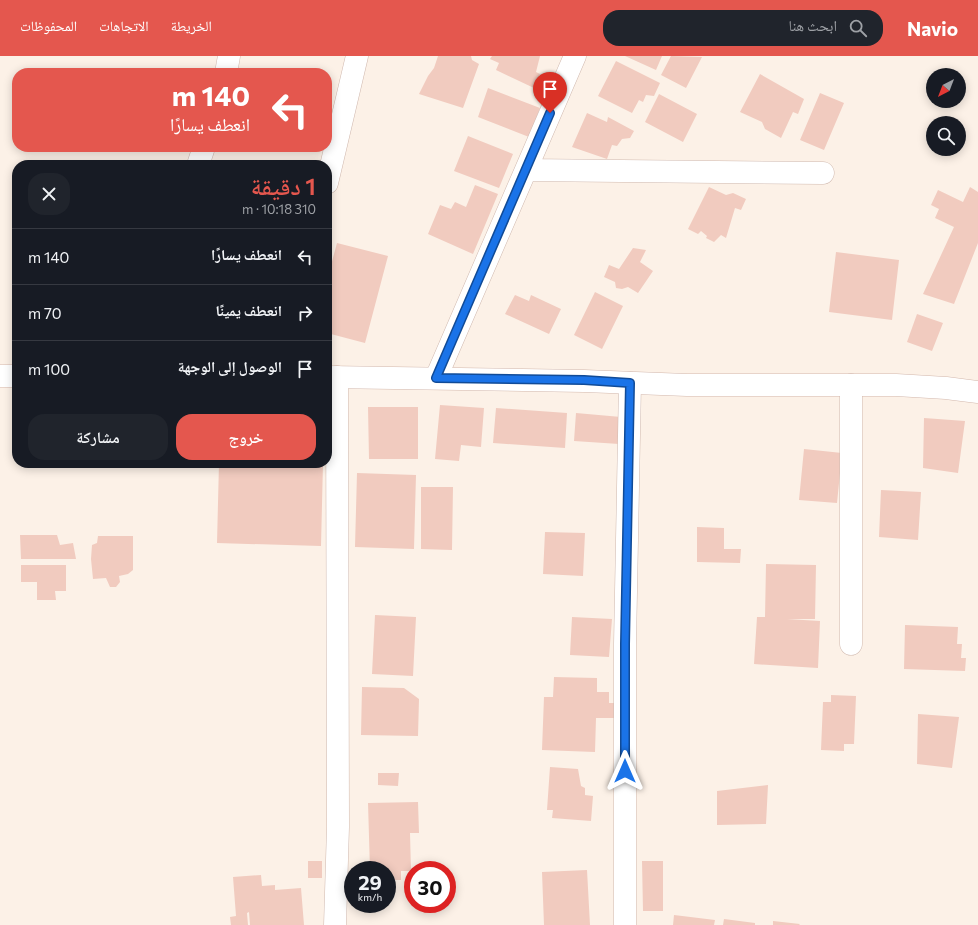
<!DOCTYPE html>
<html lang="ar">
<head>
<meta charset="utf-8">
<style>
  :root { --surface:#171b24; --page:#20242c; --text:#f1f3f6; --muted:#9ea1a6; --line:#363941; --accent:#e4574e }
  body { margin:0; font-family:Commissioner,"Noto Naskh Arabic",sans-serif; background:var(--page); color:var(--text); direction:rtl; height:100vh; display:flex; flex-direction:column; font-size:15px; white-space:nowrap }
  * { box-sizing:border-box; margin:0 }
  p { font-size:13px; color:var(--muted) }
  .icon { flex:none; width:22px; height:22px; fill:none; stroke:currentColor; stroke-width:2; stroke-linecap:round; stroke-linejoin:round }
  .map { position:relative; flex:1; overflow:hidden; direction:ltr }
  .drawer { position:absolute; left:12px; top:104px; width:320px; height:308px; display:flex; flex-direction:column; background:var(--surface); border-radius:16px; box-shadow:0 2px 10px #0003; direction:rtl }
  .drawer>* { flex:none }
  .top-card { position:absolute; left:12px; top:12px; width:320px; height:84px; border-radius:16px; box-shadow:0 2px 10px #0003; direction:rtl; background:#e4574e; color:#fff; overflow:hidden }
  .needle { width:26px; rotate:222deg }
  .buttons { position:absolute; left:926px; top:12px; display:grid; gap:8px }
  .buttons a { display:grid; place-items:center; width:40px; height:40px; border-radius:50%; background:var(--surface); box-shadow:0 2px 10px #0003; font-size:20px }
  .speed { position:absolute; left:344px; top:805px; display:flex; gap:8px; font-size:20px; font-weight:700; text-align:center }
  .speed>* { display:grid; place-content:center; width:52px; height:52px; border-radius:50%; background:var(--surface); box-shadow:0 2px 10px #0003; line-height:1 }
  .speed small { font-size:10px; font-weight:400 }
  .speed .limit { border:6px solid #d22; background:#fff; color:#111 }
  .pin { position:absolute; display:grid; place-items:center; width:34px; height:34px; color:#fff; margin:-41px -17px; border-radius:50% 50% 50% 0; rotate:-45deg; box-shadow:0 0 4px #0007 }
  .pin .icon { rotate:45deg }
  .me { position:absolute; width:44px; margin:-22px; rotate:0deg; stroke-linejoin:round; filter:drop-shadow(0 0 3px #0008) }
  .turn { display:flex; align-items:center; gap:14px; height:84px; padding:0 16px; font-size:18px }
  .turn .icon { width:52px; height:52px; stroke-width:2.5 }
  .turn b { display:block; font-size:28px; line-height:34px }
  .round { display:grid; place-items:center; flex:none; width:42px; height:42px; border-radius:16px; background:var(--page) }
  .summary { display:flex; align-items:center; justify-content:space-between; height:68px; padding:0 16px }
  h1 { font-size:24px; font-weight:600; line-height:30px; color:var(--accent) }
  .button { display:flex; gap:8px; margin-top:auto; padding:8px 16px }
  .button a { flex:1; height:46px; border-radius:16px; background:var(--accent); color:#fff; font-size:16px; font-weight:600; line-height:46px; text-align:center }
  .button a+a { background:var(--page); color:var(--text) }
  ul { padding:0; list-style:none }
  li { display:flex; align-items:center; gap:12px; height:56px; padding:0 16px; border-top:1px solid var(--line) }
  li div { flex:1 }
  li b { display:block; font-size:15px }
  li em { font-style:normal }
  header { display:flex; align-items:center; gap:24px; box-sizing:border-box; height:56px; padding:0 20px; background:var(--accent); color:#fff }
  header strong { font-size:19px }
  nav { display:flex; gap:22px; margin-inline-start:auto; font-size:14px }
  .search { width:280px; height:36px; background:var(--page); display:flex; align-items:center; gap:10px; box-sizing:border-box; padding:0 14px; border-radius:16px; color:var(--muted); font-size:15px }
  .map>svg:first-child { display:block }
  .building { fill:#f1cbbf }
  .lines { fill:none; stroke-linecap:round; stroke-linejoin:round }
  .minor-casing { stroke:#d0b9af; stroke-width:23 }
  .secondary-casing { stroke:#d3b8ad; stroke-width:23 }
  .minor { stroke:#fff; stroke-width:22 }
  .secondary { stroke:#fff; stroke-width:22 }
  .route-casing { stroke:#114b97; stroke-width:10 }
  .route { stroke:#1a73e8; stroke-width:7 }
</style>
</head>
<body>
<header>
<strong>Navio</strong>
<div class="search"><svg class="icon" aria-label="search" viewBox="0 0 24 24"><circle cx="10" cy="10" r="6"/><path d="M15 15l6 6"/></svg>ابحث هنا</div>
<nav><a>الخريطة</a><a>الاتجاهات</a><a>المحفوظات</a></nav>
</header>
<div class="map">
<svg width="978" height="869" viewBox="0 0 978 869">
  <rect width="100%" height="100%" fill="#fcf1e7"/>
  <!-- building -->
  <path class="building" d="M438,0H471L472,4L479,8L463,52L419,38L428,20L434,12Z
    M492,0H540L536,16L540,18L534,32L496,14L499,7L490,3Z
    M625,0H662L656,14Z
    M671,0L702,1L686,32L661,19Z
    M616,5L660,27L654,40L646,39L643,46L639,44L632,57L598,40Z
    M760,18L804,43L798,58L793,56L781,82L765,73L762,66L740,56Z
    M488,32L540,52L529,81L478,61Z
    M820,37L844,47L824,94L800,84Z
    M659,38L697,58L683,86L645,66Z
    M587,57L607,66L608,61L634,75L630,82L622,83L617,90L612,89L607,103L572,91Z
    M468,80L513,98L499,132L454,115Z
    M475,129L498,138L473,198L428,178L440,149L451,153L455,146L466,151Z
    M709,131L726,139L733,137L746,143L741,154L735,152L726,182L721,179L714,186L706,182L707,180L701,175L698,178L688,173Z
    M970,131L978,136V187L954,248L923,238L954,171L935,162L939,153L931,149L938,134L963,146Z
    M337,187L388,200L365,287L327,277V224Z
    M633,192L646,194L640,206L653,215L638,237L628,231L622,233L616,232L615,226L604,221L609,209L619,213Z
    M836,196L899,204L892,264L829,256Z
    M595,236L623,250L602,293L574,279Z
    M515,239L529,245L531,239L561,253L549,278L505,258Z
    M917,258L943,267L932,295L907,286Z
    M440,349L484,352L481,391L461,389L459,405L435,403Z
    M368,351H418V403H369Z
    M496,352L567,357L565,392L493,387Z
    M576,357L621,361L619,388L574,385Z
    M924,362L965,365L958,417L923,412Z
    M804,393L842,397L837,447L799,444Z
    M219,407H323L321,490L217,487Z
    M357,417L416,419L414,493L355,491Z
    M421,431H453L452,494L421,493Z
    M881,434L921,436L918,484L879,481Z
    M697,471L724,472V493H741L740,507L697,506Z
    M545,476L585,477L583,520L543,518Z
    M20,479H57L60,489L73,487L76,503H21Z
    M98,480H133V514L128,518L119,520L120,526L116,531H110L106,522L93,523L91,503L92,489L97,487Z
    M766,508L816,509L815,563H787L820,565L818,612L754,608L757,561H765Z
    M21,509H66V535H55L56,544H37V526H21Z
    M375,559L416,561L413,620L372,618Z
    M572,561L612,563L609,601L570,599Z
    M905,569L958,571L957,588H962L961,602H966L965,615L904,613Z
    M554,621L597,622V636H609V647H616V662H596L595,696L542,694L544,641H553Z
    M362,631L404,632L419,643L418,680L361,679Z
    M831,639L856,640L854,688H844V695L821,694L823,646H831Z
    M918,658L959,661L952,712L917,708Z
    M550,711L578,713L581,730L585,732V739L593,740L591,765L552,762L553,754H547Z
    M378,717H399L398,730L378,729Z
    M768,729L766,768L717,769V735Z
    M418,746L419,777H410L411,815H401V824H387V814H370L368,747Z
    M308,805H322V822H308Z
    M642,805H663V855H643Z
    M587,814L590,869H544L542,816Z
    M261,819L262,830L275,829V834L301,832L304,869H250L249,856L247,857L248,869H231L230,861L236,860L233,821Z
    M674,859L715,864L714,869H673Z
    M724,863L755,867V869H723Z
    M773,865L800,868L799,869H773Z"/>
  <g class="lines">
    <defs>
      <path id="minor" d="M226,17L229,0
        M198,109L204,91
        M526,114L823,117
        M327,127L357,0
        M436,322L575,0
        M851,588V329
        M335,869L338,771L337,321
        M625,869V588L630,327"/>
      <path id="secondary" d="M0,320H17
        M327,321L584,325L687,329H896L946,332L978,336"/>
    </defs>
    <!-- minor casing -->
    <use href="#minor" class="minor-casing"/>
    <!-- secondary casing -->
    <use href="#secondary" class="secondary-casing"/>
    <!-- minor -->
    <use href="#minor" class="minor"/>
    <!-- secondary -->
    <use href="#secondary" class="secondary"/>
  </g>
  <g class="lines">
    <defs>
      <path id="route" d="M550,57L436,322L584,324L630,327L625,588V715"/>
    </defs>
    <!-- route casing -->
    <use href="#route" class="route-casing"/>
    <!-- route -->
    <use href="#route" class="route"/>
  </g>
</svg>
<div class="buttons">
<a><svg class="needle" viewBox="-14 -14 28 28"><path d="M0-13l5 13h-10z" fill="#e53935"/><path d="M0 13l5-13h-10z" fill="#9ea1a6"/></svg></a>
<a><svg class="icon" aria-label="search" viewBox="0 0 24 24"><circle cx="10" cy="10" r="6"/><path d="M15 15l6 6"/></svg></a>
</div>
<div class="speed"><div>29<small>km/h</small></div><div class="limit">30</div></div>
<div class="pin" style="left:550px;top:57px;background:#d93025"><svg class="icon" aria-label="arrive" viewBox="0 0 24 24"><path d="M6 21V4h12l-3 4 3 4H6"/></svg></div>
<svg class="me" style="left:625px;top:715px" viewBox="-20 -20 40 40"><path d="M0-17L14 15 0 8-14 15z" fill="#1a73e8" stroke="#fff" stroke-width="4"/></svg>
<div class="top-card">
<div class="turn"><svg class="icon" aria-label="left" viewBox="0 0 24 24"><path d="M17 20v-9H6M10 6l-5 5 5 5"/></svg><div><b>140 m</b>انعطف يسارًا</div></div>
</div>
<section class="drawer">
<div class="summary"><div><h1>1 دقيقة</h1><p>310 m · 10:18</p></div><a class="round"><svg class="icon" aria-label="close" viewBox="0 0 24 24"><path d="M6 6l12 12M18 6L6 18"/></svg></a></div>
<ul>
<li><svg class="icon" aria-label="left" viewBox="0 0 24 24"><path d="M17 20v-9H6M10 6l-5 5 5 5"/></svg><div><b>انعطف يسارًا</b></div><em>140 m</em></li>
<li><svg class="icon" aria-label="right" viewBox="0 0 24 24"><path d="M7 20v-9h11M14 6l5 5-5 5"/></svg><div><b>انعطف يمينًا</b></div><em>70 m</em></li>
<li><svg class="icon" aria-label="arrive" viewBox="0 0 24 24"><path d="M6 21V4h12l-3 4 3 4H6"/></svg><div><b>الوصول إلى الوجهة</b></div><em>100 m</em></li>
</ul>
<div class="button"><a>خروج</a><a>مشاركة</a></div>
</section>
</div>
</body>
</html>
